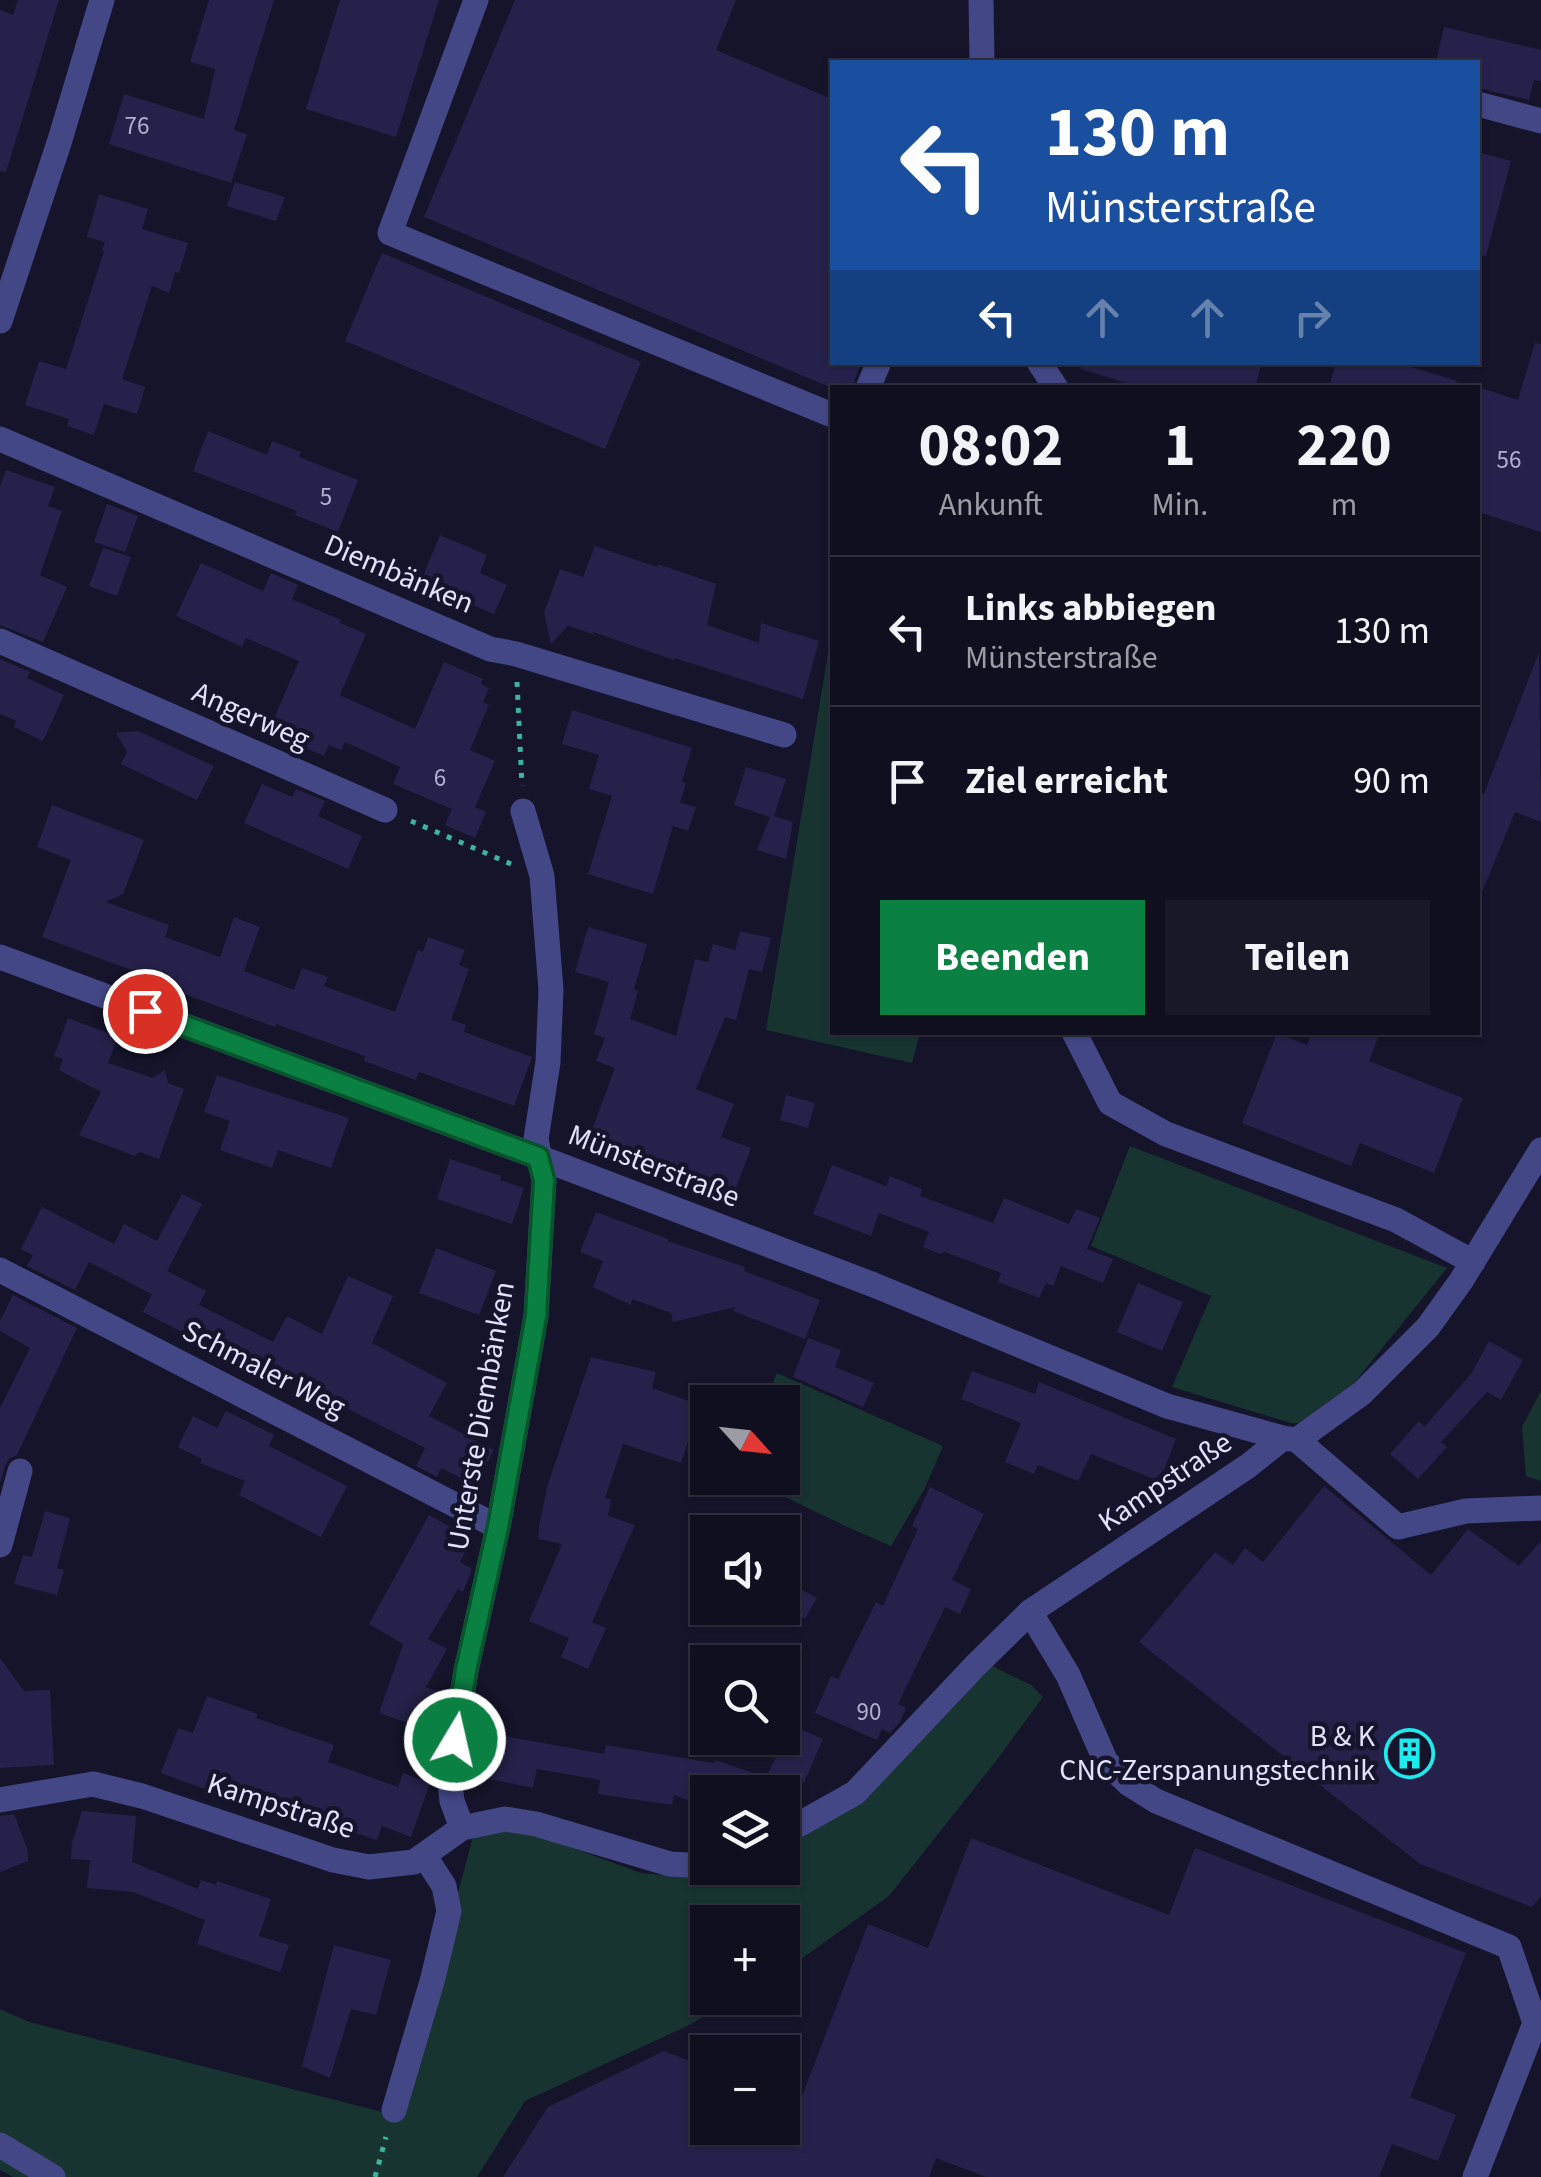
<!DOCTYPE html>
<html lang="de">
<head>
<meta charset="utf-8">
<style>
  :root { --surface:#100f20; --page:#191829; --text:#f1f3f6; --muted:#9c9ca5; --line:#302f3e; --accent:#0b8043 }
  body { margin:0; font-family:"Source Sans 3",sans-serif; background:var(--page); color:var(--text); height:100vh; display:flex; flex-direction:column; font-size:38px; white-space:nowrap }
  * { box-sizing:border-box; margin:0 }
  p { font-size:32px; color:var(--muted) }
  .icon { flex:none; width:55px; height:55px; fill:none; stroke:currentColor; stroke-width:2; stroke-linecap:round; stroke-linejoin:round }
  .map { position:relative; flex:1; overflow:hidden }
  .panel { position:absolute; left:830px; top:385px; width:650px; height:650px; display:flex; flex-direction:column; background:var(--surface); border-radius:0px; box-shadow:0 2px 8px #0004,0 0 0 2px var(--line) }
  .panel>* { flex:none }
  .guide { position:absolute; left:830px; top:60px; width:650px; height:305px; border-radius:0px; box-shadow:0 2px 8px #0004,0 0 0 2px var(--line); background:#1a4fa0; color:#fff; overflow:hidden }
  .needle { width:65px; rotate:117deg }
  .buttons { position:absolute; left:690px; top:1385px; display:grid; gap:20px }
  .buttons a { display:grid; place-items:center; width:110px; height:110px; border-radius:0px; background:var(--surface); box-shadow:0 2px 8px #0004,0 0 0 2px var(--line); font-size:50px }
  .pin { position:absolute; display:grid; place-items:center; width:85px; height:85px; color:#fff; margin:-42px; border:5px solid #fff; border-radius:50%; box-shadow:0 2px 10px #0007 }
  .me { position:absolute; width:110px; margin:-55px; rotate:9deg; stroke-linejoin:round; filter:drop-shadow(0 0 8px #0008) }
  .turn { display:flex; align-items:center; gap:35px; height:210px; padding:0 50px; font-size:45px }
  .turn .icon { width:130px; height:130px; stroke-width:2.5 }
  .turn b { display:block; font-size:70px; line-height:85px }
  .lanes { display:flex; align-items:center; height:95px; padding:0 50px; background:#0003; justify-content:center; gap:50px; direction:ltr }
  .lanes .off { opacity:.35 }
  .eta { display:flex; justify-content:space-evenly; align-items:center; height:170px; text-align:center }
  .eta b { font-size:60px; font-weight:700; line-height:70px }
  .action { display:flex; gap:20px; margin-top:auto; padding:20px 50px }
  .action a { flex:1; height:115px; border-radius:0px; background:var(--accent); color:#fff; font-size:40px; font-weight:700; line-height:115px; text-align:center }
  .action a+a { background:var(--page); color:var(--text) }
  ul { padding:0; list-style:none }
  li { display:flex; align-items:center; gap:30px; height:150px; padding:0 50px; border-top:2px solid var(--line) }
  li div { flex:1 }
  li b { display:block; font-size:38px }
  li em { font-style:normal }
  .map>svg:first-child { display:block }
  .green { fill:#173431 }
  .building { fill:#26214a }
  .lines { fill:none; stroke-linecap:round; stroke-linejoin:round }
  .path { stroke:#3bb5a2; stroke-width:5; stroke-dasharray:5 8; stroke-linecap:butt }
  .minor { stroke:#434786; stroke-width:25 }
  .route-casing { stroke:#07532c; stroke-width:25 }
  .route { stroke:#0b8043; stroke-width:18 }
  .labels { text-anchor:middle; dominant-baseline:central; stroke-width:9; stroke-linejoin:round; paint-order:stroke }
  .number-label { font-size:25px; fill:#b2b0d0 }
  .street-label { font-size:30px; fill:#e1e0fd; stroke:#15142b }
  .poi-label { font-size:30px; fill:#e1e0fd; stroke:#15142b; text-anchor:end }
</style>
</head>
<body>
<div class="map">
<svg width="1541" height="2177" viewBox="0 0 1541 2177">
  <rect width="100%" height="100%" fill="#15142b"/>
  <!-- green -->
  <path class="green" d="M832,629V1032L920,1033L912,1063L766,1030Z
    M1130,1146L1447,1268L1354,1383L1299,1423H1291L1172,1387L1211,1296L1091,1246Z
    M777,1373L943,1446L925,1488L891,1546L843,1525L746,1478H782V1402H765Z
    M1541,1391V1481L1526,1476L1522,1427Z
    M990,1665L1031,1685L1043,1697L996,1761L889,1896L783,1972L782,1922H708V1998H737L687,2026L525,2101L477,2177H13L0,2170V2009L29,2022L398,2116L474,1833L519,1828L641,1873L686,1877L740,1868H782L783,1844Z"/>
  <!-- building -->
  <path class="building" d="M18,0H59L6,172L0,171V10L13,15Z
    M209,0H274L234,130L247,134L231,183L109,144L124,94L204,119L215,69L190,62Z
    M340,0H439L396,137L306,109Z
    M515,0H736L716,50L832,99V362H861L852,388H832L424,217Z
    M1444,27L1541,50V81L1534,80L1529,100L1478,88V62H1436Z
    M1478,152L1511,161L1486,256L1478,255Z
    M235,182L285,197L276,221L227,206Z
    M99,194L148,209L142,229L188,243L179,273L175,272L169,293L152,286L122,379L145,387L137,414L104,404L94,435L67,426L69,419L25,405L39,361L66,369L104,251L102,250L105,242L87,237Z
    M382,253L641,362L605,449L345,341Z
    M1535,343L1541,344V532L1478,512V387L1518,400Z
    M1082,362H1262L1255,388H1143L1081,369Z
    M1336,362H1395L1457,381L1456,388H1329Z
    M208,431L267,455L272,441L301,452L299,457L358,480L338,532L295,515L297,511L193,471Z
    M6,470L55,487L48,506L62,511L40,575L67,587L43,642L0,625V487Z
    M107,504L138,516L125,552L94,542Z
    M440,535L487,555L480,573L507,585L494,614L443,593L446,585L423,576Z
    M595,546L657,567L658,564L716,584L707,625L759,643L761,623L819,641L803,699L675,658L674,660L593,632V634L568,626L551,644L544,613L560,569L583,577Z
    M103,548L131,557L117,596L89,586Z
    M201,563L263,591L271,573L298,585L292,599L341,620L340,623L366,634L340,695L415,729L444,662L483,679L481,684L489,688L483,702L489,705L470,750L495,761L475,807L486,812L475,838L445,825L452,809L393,784L400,767L345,742L341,750L329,745L324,756L268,732L299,661L246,638L242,647L176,616Z
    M1539,652L1541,822L1515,812L1478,902V792L1484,794Z
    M0,659L30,672L27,678L64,695L43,741L14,727L16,721L0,714Z
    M572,710L692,748L682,782L686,783L680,803L696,807L688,831L673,826L653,894L588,874L612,796L589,789L599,755L562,744Z
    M138,731L214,766L197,800L121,764L127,752L116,733Z
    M746,767L786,779L774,816L793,822L786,859L757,850L770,817L734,805Z
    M262,784L292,797L296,789L325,801L318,816L362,836L348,869L244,823Z
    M52,805L144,840L123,894L106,902L169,925L165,937L220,957L234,917L260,927L244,971L294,990L302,968L328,977L324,986L395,1012L418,950L423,952L428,937L465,950L459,965L469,969L451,1020L466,1025L464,1032L532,1057L514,1106L419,1072L416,1080L364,1061L365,1056L276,1024L275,1027L148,981L150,977L42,937L71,860L37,847Z
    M588,927L647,944L634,989L638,991L630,1019L676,1036L695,959L708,962L713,944L735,950L740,931L771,938L762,972L749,969L736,1020L725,1017L696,1089L734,1104L721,1137L751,1148L733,1196L587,1143L615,1068L596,1061L605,1038L594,1034L609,982L575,972Z
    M68,1018L118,1037L108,1063L153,1078L165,1070L168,1083L184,1089L159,1159L139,1152L135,1156L79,1135L101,1092L59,1070L63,1059L54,1056Z
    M1312,1032H1380L1369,1061L1463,1098L1434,1173L1360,1143L1351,1166L1242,1123L1277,1033L1307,1045Z
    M217,1075L349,1118L331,1168L278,1150L272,1168L220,1150L230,1121L204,1112Z
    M786,1095L815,1103L808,1128L780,1120Z
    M450,1159L501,1176L500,1180L524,1188L512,1224L437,1199Z
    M832,1165L886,1186L890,1176L922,1189L920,1196L993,1223L1004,1198L1069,1224L1076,1209L1100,1218L1087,1249L1113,1259L1103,1283L1061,1266L1053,1286L1046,1283L1039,1298L998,1282L1001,1273L945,1252L940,1254L923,1247L929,1232L879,1213L871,1236L813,1214Z
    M182,1194L202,1204L167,1271L206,1291L199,1305L273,1342L287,1316L322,1334L348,1276L393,1296L372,1343L447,1383L429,1416L494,1450L475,1485L441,1468L437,1477L416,1466L425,1448L232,1350L231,1352L186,1329L184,1333L143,1312L152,1294L89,1262L75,1290L27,1266L33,1255L21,1249L42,1207L114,1244L124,1224L157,1241Z
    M596,1212L668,1239V1241L745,1267L744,1271L820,1300L805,1339L733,1311L735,1307L673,1322L671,1313L632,1299L631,1305L593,1287L603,1261L580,1252Z
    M436,1248L496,1271L479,1315L419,1293Z
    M1138,1283L1183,1302L1162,1351L1117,1332Z
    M13,1295L77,1328L17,1455L9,1459L5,1466L0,1483V1408L30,1348L0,1331V1321Z
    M808,1338L841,1350L835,1367L874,1383L863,1407L793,1377Z
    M1489,1341L1523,1360L1501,1400L1487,1392L1441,1442L1447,1447L1418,1479L1390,1454L1419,1421L1424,1427L1471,1374Z
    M591,1357L656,1372L652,1388L700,1405L681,1463L623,1444L605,1498L611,1499L608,1516L635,1525L592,1622L606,1628L588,1669L561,1657L569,1638L529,1621L562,1544L538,1539L539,1527L547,1487Z
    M972,1371L1035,1394L1039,1382L1176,1439L1164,1470L1154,1479L1091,1454L1078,1481L1038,1465L1034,1474L1005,1462L1021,1423L961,1399Z
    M226,1411L274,1435L269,1446L347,1486L321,1537L239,1495L245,1481L200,1463L202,1459L178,1447L193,1416L217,1428Z
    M1324,1486L1431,1575L1468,1529L1519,1566L1541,1541V1896L1532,1907L1420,1864L1139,1642L1215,1552L1233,1565L1245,1548L1263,1562Z
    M930,1487L984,1514L952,1580L971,1589L960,1614L945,1607L898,1704L906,1708L900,1722L890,1733L882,1729L877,1740L815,1713L831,1676L838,1679L876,1602L883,1606L918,1529L912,1526Z
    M45,1511L70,1518L57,1568L64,1570L57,1595L14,1584L23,1555L32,1557Z
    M429,1515L472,1539L460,1562L472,1569L463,1592L458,1589L428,1639L447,1649L426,1687L438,1692L425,1729L379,1713L403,1644L369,1624Z
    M782,1579L817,1598L805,1619L782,1607Z
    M0,1658L24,1691L50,1690L54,1765L0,1768Z
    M207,1696L258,1714L256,1718L334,1745L328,1762L398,1787L403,1773L430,1783L411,1837L382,1826L377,1840L306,1817L303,1824L219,1791L218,1794L161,1773L178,1728L193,1733Z
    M791,1725L823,1739L804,1783L797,1780L794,1785L768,1774Z
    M498,1735L604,1754L606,1745L714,1763L715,1760L797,1788V1792H708V1807L674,1795L672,1805L598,1794L600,1780L537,1769L533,1788L490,1779Z
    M82,1811L136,1816L132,1862L198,1889L201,1880L216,1885L217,1881L271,1899L259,1936L289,1945L280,1972L197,1944L205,1920L133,1892L87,1888L90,1860L71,1859L72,1843Z
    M14,1814L28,1851V1861L0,1872V1816Z
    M971,1838L1169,1915L1195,1848L1466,1953L1410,2097L1456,2115L1438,2161L1392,2144L1379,2177H986L936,2158L929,2177H503L548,2107L664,2051L708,2068V2128H782V2097L799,2104L868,1924L928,1948Z
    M334,1945L391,1960L376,2015L351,2009L330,2078L302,2066Z"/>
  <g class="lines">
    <!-- path -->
    <path class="path" d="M517,682L522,786
      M411,821L511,864
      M375,2177L386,2137"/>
    <!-- minor -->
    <path class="minor" d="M476,0L390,233L832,415
      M981,0L982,62
      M1478,104L1541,121
      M0,321L59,143L102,0
      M1039,362L1056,388
      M868,388L879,362
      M0,439L490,649L516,654L784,735
      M0,641L385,810
      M0,957L554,1163L874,1285L1167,1406L1283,1438L1297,1440L1362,1393L1428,1327L1461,1281L1541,1150
      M1074,1032L1110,1103L1166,1134L1396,1220L1473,1262
      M0,1270L498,1527
      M1297,1440L1398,1527L1466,1511L1541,1508
      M0,1545L20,1471
      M1030,1612L1068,1675L1106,1762L1129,1784L1156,1801L1509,1947L1535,2023L1475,2177
      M0,1800L93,1784L142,1796L333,1860L369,1867L414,1862L462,1828L505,1819L536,1824L670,1864L708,1866
      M462,1828L452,1801L449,1775L466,1671L498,1527L536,1316L544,1180L536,1139L548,1062L551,990L542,876L523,811
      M782,1834L855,1793L975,1666L1030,1612L1248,1466L1283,1438
      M394,2110L433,1978L449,1911L444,1886L424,1855
      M0,2145L53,2177"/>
  </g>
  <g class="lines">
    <defs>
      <path id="route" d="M145,1011L538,1157L544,1180L536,1316L498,1527L466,1670L455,1740"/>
    </defs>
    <!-- route casing -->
    <use href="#route" class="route-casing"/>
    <!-- route -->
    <use href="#route" class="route"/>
  </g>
  <!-- icons -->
  <defs>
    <symbol id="building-ring" viewBox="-11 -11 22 22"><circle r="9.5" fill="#15142b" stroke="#1ceced" stroke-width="1.5"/><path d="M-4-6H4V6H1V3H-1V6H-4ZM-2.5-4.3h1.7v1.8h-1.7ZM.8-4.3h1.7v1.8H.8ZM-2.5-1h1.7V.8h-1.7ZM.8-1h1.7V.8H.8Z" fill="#1ceced"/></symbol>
  </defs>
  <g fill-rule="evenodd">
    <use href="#building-ring" x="1382" y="1726" width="55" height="55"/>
  </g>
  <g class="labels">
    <!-- number labels -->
    <g class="number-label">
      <text x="137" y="126">76</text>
      <text x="1509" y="460">56</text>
      <text x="326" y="497">5</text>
      <text x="440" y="778">6</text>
      <text x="869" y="1712">90</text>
    </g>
    <!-- street labels -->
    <g class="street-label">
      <text transform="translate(399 574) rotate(23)">Diembänken</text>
      <text transform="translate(251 716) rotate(24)">Angerweg</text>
      <text transform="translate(654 1166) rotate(21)">Münsterstraße</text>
      <text transform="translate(264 1369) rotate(27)">Schmaler Weg</text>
      <text transform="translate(481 1416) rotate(-80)">Unterste Diembänken</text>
      <text transform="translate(1165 1482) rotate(-34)">Kampstraße</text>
      <text transform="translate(281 1806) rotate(18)">Kampstraße</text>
    </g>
    <!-- poi labels -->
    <g class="poi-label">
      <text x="1375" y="1736">B &amp; K<tspan x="1375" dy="34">CNC-Zerspanungstechnik</tspan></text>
    </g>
  </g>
</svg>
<div class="buttons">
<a><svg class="needle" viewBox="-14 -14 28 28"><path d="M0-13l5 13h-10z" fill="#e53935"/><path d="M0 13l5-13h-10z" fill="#9c9ca5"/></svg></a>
<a><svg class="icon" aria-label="sound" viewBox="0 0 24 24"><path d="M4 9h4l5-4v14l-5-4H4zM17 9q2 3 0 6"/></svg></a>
<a><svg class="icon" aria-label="search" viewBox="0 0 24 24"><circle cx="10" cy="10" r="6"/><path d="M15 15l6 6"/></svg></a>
<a><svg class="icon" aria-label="layers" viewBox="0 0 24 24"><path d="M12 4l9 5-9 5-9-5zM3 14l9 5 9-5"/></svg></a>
<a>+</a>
<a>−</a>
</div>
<div class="pin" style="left:145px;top:1011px;background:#d93025"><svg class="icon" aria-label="arrive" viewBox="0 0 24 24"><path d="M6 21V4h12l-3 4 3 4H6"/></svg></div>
<svg class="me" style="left:455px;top:1740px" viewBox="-20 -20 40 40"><circle r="17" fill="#0b8043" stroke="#fff" stroke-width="3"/><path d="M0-11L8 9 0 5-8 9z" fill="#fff"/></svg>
<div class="guide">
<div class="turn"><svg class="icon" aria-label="left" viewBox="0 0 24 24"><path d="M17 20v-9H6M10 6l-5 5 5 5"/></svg><div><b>130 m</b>Münsterstraße</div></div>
<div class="lanes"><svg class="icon" aria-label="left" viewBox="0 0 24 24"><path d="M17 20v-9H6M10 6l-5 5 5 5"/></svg><svg class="icon off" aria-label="ahead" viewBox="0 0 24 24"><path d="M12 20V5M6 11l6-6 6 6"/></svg><svg class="icon off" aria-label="ahead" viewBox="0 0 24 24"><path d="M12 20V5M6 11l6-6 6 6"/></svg><svg class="icon off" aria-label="right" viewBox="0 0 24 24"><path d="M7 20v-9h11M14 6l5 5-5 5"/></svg></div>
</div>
<section class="panel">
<div class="eta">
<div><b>08:02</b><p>Ankunft</p></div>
<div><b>1</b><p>Min.</p></div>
<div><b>220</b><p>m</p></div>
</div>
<ul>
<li><svg class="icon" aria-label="left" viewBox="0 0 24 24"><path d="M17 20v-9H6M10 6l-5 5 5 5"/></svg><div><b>Links abbiegen</b><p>Münsterstraße</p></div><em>130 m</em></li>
<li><svg class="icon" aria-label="arrive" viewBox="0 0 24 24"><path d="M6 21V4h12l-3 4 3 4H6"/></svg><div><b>Ziel erreicht</b></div><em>90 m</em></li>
</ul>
<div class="action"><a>Beenden</a><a>Teilen</a></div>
</section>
</div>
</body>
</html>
